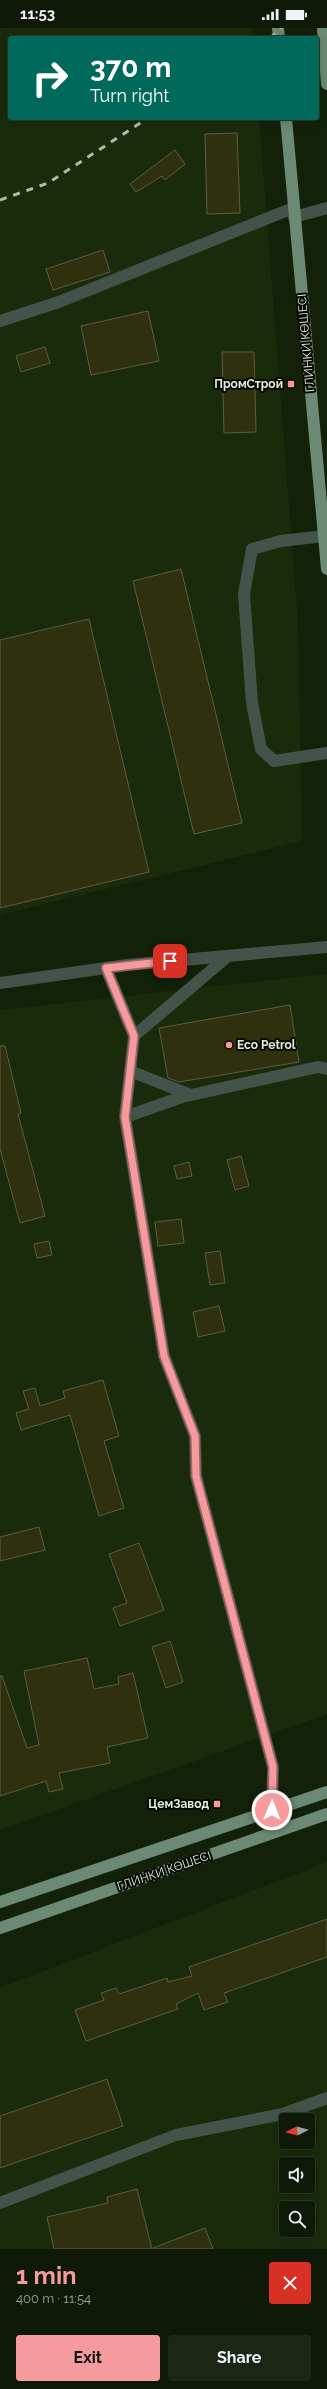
<!DOCTYPE html>
<html lang="en">
<head>
<meta charset="utf-8">
<style>
  :root { --surface:#0e1907; --page:#1c2615; --text:#f1f3f6; --muted:#9ba09b; --line:#2e3828; --accent:#f59b9e }
  body { margin:0; font-family:Raleway,sans-serif; background:var(--page); color:var(--text); height:100vh; display:flex; flex-direction:column; font-size:15px; white-space:nowrap }
  * { box-sizing:border-box; margin:0 }
  p { font-size:13px; color:var(--muted) }
  .icon { flex:none; width:22px; height:22px; fill:none; stroke:currentColor; stroke-width:2; stroke-linecap:round; stroke-linejoin:round }
  .map { position:relative; height:2221px; overflow:hidden }
  .panel { display:flex; flex-direction:column; background:var(--surface); flex:1 }
  .panel>* { flex:none }
  .hud { position:absolute; left:8px; top:8px; width:311px; height:84px; border-radius:4px; box-shadow:0 2px 10px #0003,0 0 0 1px var(--line); background:#00695c; color:#fff; overflow:hidden }
  .needle { width:26px; rotate:264deg }
  .buttons { position:absolute; left:279px; top:2085px; display:grid; gap:8px }
  .buttons a { display:grid; place-items:center; width:36px; height:36px; border-radius:4px; background:var(--surface); box-shadow:0 2px 10px #0003,0 0 0 1px var(--line); font-size:20px }
  .pin { position:absolute; display:grid; place-items:center; width:34px; height:34px; color:#fff; margin:-17px; border-radius:8px; box-shadow:0 2px 6px #0006 }
  .me { position:absolute; width:44px; margin:-22px; rotate:1deg; stroke-linejoin:round; filter:drop-shadow(0 0 3px #0008) }
  .turn { display:flex; align-items:center; gap:14px; height:84px; padding:0 16px; font-size:18px }
  .turn .icon { width:52px; height:52px; stroke-width:2.5 }
  .turn b { display:block; font-size:28px; line-height:34px }
  .round { display:grid; place-items:center; flex:none; width:42px; height:42px; border-radius:4px; background:var(--page) }
  .overview { display:flex; align-items:center; justify-content:space-between; height:68px; padding:0 16px }
  h1 { font-size:24px; font-weight:700; line-height:30px; color:var(--accent) }
  .action { display:flex; gap:8px; margin-top:auto; padding:8px 16px }
  .action a { flex:1; height:46px; border-radius:4px; background:var(--accent); color:#111; font-size:16px; font-weight:700; line-height:46px; text-align:center }
  .action a+a { background:var(--page); color:var(--text) }
  .status { display:flex; justify-content:space-between; align-items:center; height:28px; padding:0 20px; background:var(--surface); direction:ltr }
  .status svg { height:11px; fill:currentColor }
  .map>svg:first-child { display:block }
  .built { fill:#1a2b0c; fill-rule:evenodd }
  .building { fill:#2f300d; stroke:#5d5e40 }
  .lines { fill:none; stroke-linecap:round; stroke-linejoin:round }
  .minor { stroke:#445349; stroke-width:12 }
  .major { stroke:#6b8975; stroke-width:12 }
  .rail { stroke:#b1bcaa; stroke-width:3; stroke-dasharray:7 7; stroke-linecap:butt }
  .route-casing { stroke:#9f6567; stroke-width:10 }
  .route { stroke:#f59b9e; stroke-width:7 }
  .poi-dot { fill:#f59b9e; stroke:#040902; stroke-width:1.5 }
  .labels { text-anchor:middle; dominant-baseline:central; stroke-width:4; stroke-linejoin:round; paint-order:stroke }
  .street-label { font-size:12px; fill:#e1ebdb; stroke:#040902 }
  .poi-label { font-size:12px; font-weight:bold; fill:#e1ebdb; stroke:#040902; text-anchor:end }
</style>
</head>
<body>
<div class="status"><b>11:53</b><svg viewBox="0 0 49 12"><path d="M0 12V9h3v3zM5 12V6h3v6zM10 12V3h3v9zM15 12V0h3v12zM26 1h20v11H26zM47 4h2v5h-2z"/></svg></div>
<div class="map">
<svg width="327" height="2221" viewBox="0 0 327 2221">
  <rect width="100%" height="100%" fill="#132109"/>
  <!-- built -->
  <path class="built" d="M0,0H252L253,10H10V90H259L298,594L302,813L0,887Z
    M327,946V1686L0,1802V982Z
    M327,1834V2221H0V1960ZM286,2092H308V2114H286ZM286,2136H308V2158H286ZM286,2180H308V2202H286Z"/>
  <!-- building -->
  <path class="building" d="M237,105L240,185L207,186L205,106Z
    M175,122L185,136L165,152L162,148L136,164L130,156Z
    M103,222L110,244L53,262L46,241Z
    M148,283L159,333L91,347L81,298Z
    M45,319L50,335L21,344L16,328Z
    M222,324H254L256,404L224,405Z
    M181,541L242,795L194,806L133,553Z
    M89,591L149,844L0,880V612Z
    M290,977L299,1034L179,1054L168,1050L159,1000Z
    M0,1018H5L21,1085L18,1086L45,1188L20,1195L0,1121Z
    M241,1128L249,1158L235,1162L227,1132Z
    M189,1134L192,1148L177,1151L174,1138Z
    M181,1191L184,1215L158,1218L155,1194Z
    M49,1213L52,1227L37,1230L34,1216Z
    M220,1223L225,1255L210,1257L205,1225Z
    M219,1278L225,1303L198,1309L193,1284Z
    M103,1352L119,1408L104,1413L124,1480L99,1488L70,1387L21,1402L16,1385L29,1381L23,1363L35,1360L40,1378L65,1370L63,1363Z
    M39,1499L45,1522L0,1533V1509Z
    M139,1515L164,1582L120,1598L113,1580L127,1575L109,1526Z
    M170,1613L183,1654L166,1660L152,1619Z
    M87,1630L94,1661L119,1656L118,1649L133,1645L148,1710L107,1719L110,1735L59,1745L63,1761L49,1764L46,1753L0,1768V1648H2L27,1720L39,1717L24,1643Z
    M327,1891V1929L224,1965L228,1974L204,1982L198,1965L176,1976L178,1981L86,2013L75,1982L104,1972L101,1965L116,1960L119,1966L167,1950L168,1954L192,1948L189,1939Z
    M107,2051L123,2098L0,2140V2088Z
    M137,2161L152,2221H54L47,2189L108,2175L107,2169Z
    M205,2200L213,2221H153V2220Z"/>
  <g class="lines">
    <!-- minor -->
    <path class="minor" d="M294,189L327,180
      M0,293L59,274L293,180
      M324,508L281,513L252,521L244,566L252,675L261,721L274,733L327,725
      M106,940L134,1008L125,1089L164,1328L195,1408L196,1448L273,1739L272,1782
      M0,955L127,937L327,919
      M134,1008L228,928
      M130,1043L191,1067
      M125,1089L182,1069L318,1039L327,1041
      M0,2175L176,2107L283,2086L327,2070"/>
    <!-- major -->
    <path class="major" d="M278,0L279,10
      M323,0L327,56
      M286,90L327,541
      M0,1874L327,1764
      M0,1900L327,1786"/>
    <!-- rail -->
    <path class="rail" d="M270,10L281,0
      M0,172L48,155L148,90"/>
  </g>
  <g class="lines">
    <defs>
      <path id="route" d="M170,933L106,940L134,1008L125,1089L164,1328L195,1408L196,1448L273,1739L272,1782"/>
    </defs>
    <!-- route casing -->
    <use href="#route" class="route-casing"/>
    <!-- route -->
    <use href="#route" class="route"/>
  </g>
  <!-- markers -->
  <g class="poi-dot">
    <rect x="287" y="352" width="8" height="8" rx="2"/>
    <circle cx="229" cy="1017" r="4"/>
    <rect x="213" y="1772" width="8" height="8" rx="2"/>
  </g>
  <g class="labels">
    <!-- street labels -->
    <g class="street-label">
      <text transform="translate(306 315) rotate(-95)">ГЛИНКИ КӨШЕСІ</text>
      <text transform="translate(164 1843) rotate(-19)">ГЛИНКИ КӨШЕСІ</text>
    </g>
    <!-- poi labels -->
    <g class="poi-label">
      <text x="283" y="356">ПромСтрой</text>
      <text x="237" y="1017" text-anchor="start">Eco Petrol</text>
      <text x="209" y="1776">ЦемЗавод</text>
    </g>
  </g>
</svg>
<div class="buttons">
<a><svg class="needle" viewBox="-14 -14 28 28"><path d="M0-13l5 13h-10z" fill="#e53935"/><path d="M0 13l5-13h-10z" fill="#9ba09b"/></svg></a>
<a><svg class="icon" aria-label="sound" viewBox="0 0 24 24"><path d="M4 9h4l5-4v14l-5-4H4zM17 9q2 3 0 6"/></svg></a>
<a><svg class="icon" aria-label="search" viewBox="0 0 24 24"><circle cx="10" cy="10" r="6"/><path d="M15 15l6 6"/></svg></a>
</div>
<div class="pin" style="left:170px;top:933px;background:#d93025"><svg class="icon" aria-label="arrive" viewBox="0 0 24 24"><path d="M6 21V4h12l-3 4 3 4H6"/></svg></div>
<svg class="me" style="left:272px;top:1782px" viewBox="-20 -20 40 40"><circle r="17" fill="#f59b9e" stroke="#fff" stroke-width="3"/><path d="M0-11L8 9 0 5-8 9z" fill="#fff"/></svg>
<div class="hud">
<div class="turn"><svg class="icon" aria-label="right" viewBox="0 0 24 24"><path d="M7 20v-9h11M14 6l5 5-5 5"/></svg><div><b>370 m</b>Turn right</div></div>
</div>
</div>
<section class="panel">
<div class="overview"><div><h1>1 min</h1><p>400 m · 11:54</p></div><a class="round" style="background:#d93025;color:#fff"><svg class="icon" aria-label="close" viewBox="0 0 24 24"><path d="M6 6l12 12M18 6L6 18"/></svg></a></div>
<div class="action"><a>Exit</a><a>Share</a></div>
</section>
</body>
</html>
